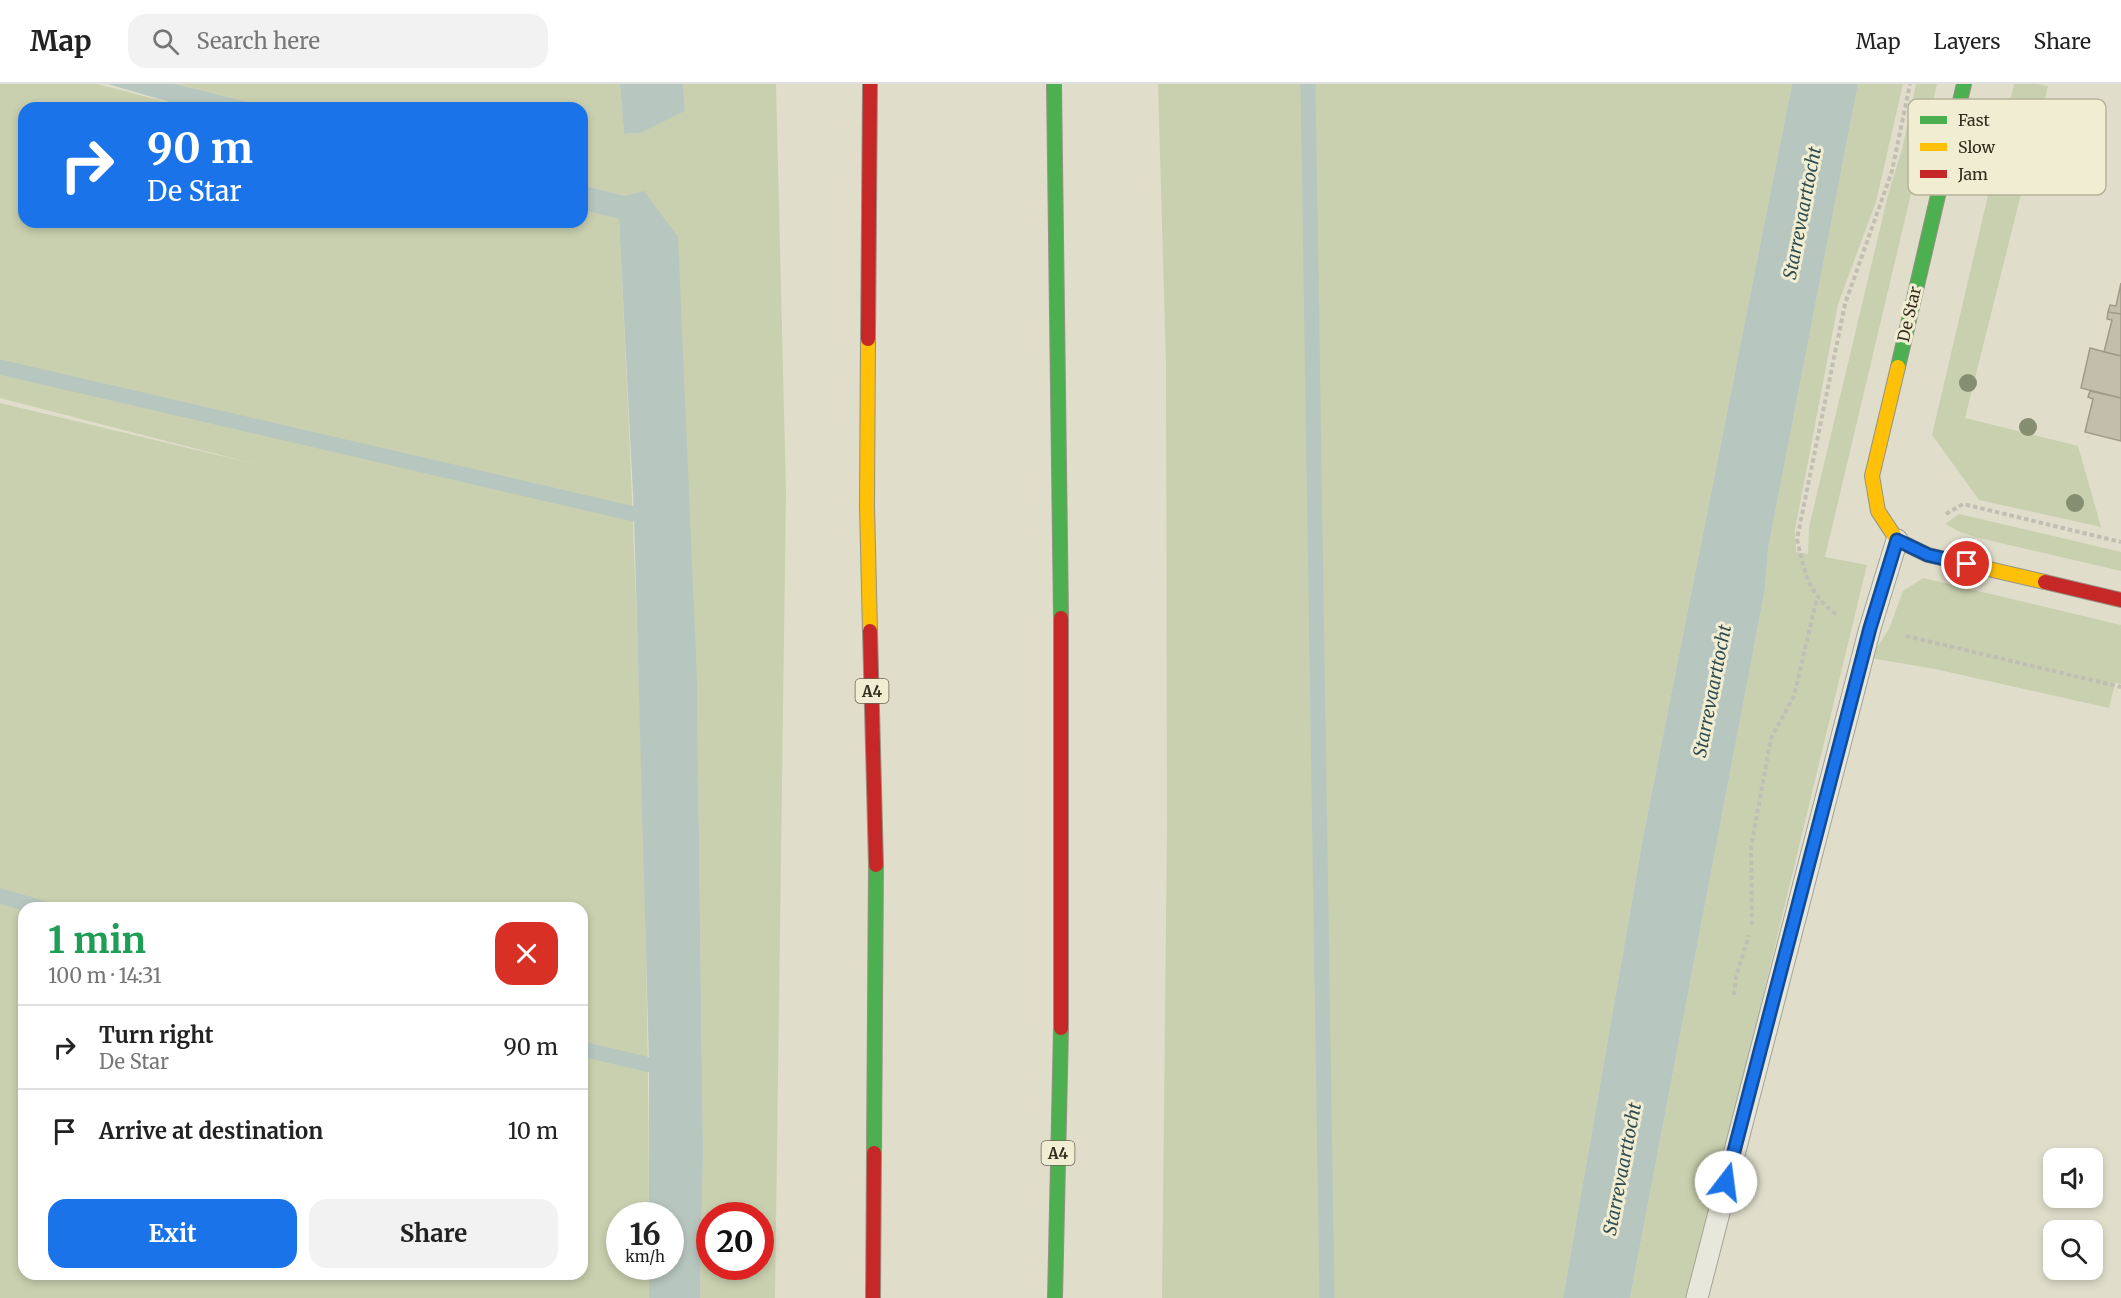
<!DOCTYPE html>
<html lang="en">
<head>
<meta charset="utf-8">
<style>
  :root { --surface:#fff; --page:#f2f2f2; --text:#222; --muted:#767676; --line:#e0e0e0; --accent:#1a73e8 }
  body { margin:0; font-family:Merriweather,serif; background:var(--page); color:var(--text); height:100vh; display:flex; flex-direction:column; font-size:22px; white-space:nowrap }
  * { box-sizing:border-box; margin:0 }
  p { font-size:20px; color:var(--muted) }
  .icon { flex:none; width:33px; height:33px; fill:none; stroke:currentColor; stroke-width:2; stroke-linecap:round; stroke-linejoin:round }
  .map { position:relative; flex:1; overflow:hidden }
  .panel { position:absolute; left:18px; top:818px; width:570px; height:378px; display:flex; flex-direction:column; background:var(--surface); border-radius:18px; box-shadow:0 3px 9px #0003 }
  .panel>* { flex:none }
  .top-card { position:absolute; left:18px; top:18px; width:570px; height:126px; border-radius:18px; box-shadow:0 3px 9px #0003; background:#1a73e8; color:#fff; overflow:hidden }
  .controls { position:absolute; left:2043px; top:1064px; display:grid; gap:12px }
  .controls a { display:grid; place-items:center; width:60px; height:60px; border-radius:12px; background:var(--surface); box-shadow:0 3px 9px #0003; font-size:30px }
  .speed { position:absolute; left:606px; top:1118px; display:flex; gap:12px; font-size:30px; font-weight:700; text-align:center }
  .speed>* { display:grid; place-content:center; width:78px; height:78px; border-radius:50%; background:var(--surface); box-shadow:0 3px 9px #0003; line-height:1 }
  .speed small { font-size:15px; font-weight:400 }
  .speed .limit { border:9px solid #d22; background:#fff; color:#111 }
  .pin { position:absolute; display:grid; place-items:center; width:51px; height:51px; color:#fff; margin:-26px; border:3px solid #fff; border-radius:50%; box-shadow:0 2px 6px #0007 }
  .me { position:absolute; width:66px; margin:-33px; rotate:15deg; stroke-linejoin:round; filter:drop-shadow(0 0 4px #0008) }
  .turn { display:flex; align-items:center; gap:21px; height:126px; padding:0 30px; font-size:27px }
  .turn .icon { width:78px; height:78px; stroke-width:2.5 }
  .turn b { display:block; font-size:42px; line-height:51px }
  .round { display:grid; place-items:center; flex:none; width:63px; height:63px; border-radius:18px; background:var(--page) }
  .overview { display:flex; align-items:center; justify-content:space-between; height:102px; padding:0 30px }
  h1 { font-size:36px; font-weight:700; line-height:45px; color:#1e9e55 }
  .cta { display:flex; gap:12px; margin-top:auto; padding:12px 30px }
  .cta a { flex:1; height:69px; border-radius:18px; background:var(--accent); color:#fff; font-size:24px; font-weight:700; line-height:69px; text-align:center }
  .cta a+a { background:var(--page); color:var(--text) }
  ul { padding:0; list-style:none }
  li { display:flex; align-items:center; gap:18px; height:84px; padding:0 30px; border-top:2px solid var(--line) }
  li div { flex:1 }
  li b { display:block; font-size:22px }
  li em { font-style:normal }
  header { display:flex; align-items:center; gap:36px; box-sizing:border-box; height:84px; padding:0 30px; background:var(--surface); border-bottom:2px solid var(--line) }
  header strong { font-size:28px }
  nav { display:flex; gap:33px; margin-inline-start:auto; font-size:21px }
  .search { width:420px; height:54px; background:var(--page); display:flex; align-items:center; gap:15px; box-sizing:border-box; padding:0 21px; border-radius:18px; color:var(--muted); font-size:22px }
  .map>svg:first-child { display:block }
  .green { fill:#c9d0af; fill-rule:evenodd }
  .water { fill:#b7c6be }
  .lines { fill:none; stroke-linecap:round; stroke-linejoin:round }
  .stream { stroke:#b7c6be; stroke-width:15 }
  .building { fill:#c3bdac; stroke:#9f9a8b; stroke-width:1.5 }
  .lane-casing { stroke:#a5a295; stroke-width:23 }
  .fast-casing { stroke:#959284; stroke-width:16 }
  .slow-casing { stroke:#959284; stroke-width:16 }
  .jam-casing { stroke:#959284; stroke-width:16 }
  .path { stroke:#c1bfb4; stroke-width:4; stroke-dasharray:4.5 3; stroke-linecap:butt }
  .lane { stroke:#e8e7dc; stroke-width:21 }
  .fast { stroke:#4caf50; stroke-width:14 }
  .slow { stroke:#ffc107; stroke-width:14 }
  .jam { stroke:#c62828; stroke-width:14 }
  .tree { fill:#868e71 }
  .route-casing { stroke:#114b97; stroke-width:15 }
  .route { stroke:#1a73e8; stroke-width:10 }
  .labels { text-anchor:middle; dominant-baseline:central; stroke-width:6; stroke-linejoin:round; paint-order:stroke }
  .shield { fill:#f0edd2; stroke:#6b6554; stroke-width:1.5 }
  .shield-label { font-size:15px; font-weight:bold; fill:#322b1e }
  .street-label { font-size:16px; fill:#322b1e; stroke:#f0edd2 }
  .water-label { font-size:18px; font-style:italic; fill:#2f4c50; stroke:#f0edd2 }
  .key { fill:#f0edd2; stroke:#b7b39c; stroke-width:1.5 }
  .key-label { font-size:16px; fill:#322b1e }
</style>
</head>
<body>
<header>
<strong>Map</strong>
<div class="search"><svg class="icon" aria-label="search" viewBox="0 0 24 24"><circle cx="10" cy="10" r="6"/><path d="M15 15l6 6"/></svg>Search here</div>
<nav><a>Map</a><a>Layers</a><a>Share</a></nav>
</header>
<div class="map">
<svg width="2121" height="1214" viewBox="0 0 2121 1214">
  <rect width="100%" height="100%" fill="#e0decb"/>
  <!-- green -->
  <path class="green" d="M0,0H97L190,24H24V138H582V126L619,135C636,467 648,799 649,1131H620V1182H649V1214H0V319L255,380L0,314V288L546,410L249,340L0,277ZM24,824H582V1190H24Z
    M175,0H620L624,50L641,49L685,27L683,0H776L786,408L775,1214H700L703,1069L697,596L625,112L582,101V24H272ZM710,1131H760V1182H710Z
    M1158,0H1792L1644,748L1563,1214H1162L1167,743L1166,281Z
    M1858,0H1903L1876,118L1838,220L1795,446L1796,468L1808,470L1809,443L1888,111L1902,65L1916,0H1937L1825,473L1867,481L1690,1214H1630L1765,505L1768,465Z
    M2014,0H2036L2048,2L1965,334L2078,362L2101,443L1979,416L1932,351Z
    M1959,430L2121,468V487L1979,454L1960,448L1945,440Z
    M1923,494L2121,541V600L2115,599L2109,624L1935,585L1870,574L1889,545L1903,507Z"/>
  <!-- water -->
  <path class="water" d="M108,0H175L272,24H190Z
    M620,0H683L685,27L641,49L624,50Z
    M1792,0H1858L1768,465L1765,505L1630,1214H1563L1644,748Z
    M582,101L625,112L644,107L678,153L697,596L703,1069L700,1214H649V1182H670V1131H649V978L634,430L619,135L582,126Z"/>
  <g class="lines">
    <!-- stream -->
    <path class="stream" d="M1308,0L1327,1214
      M0,283L634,430H655
      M0,812L42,824
      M582,965L667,985"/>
  </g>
  <!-- building -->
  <path class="building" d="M2121,199V230L2108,228L2110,221L2116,222Z
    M2108,228L2121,230V272L2104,268L2112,236L2107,235Z
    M2090,264L2121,272V314L2081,304Z
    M2090,307L2121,314V357L2085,348L2093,315L2088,313Z"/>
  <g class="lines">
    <defs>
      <path id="lane" d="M1697,1214L1870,544L1897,456"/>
      <path id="fast" d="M1054,0L1061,534
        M1898,283L1964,0
        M874,1069L876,781
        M1055,1214L1061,944"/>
      <path id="slow" d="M868,255L867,422L870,547
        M1898,283L1872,392L1878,427L1897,456L1928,471L2045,498"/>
      <path id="jam" d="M868,255L870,0
        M2045,498L2121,516
        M870,547L876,781
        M1061,944V534
        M873,1214L874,1069"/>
    </defs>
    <!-- lane casing -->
    <use href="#lane" class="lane-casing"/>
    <!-- fast casing -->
    <use href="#fast" class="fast-casing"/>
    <!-- slow casing -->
    <use href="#slow" class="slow-casing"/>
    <!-- jam casing -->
    <use href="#jam" class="jam-casing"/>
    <!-- path -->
    <path class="path" d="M1946,430L1963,420L2121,458
      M1836,530C1808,510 1804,486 1797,455L1845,220L1892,87L1910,0
      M1906,552L2121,603
      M1752,841L1751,763L1771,654L1794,612L1817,514
      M1734,911L1736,893L1749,851"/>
    <!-- lane -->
    <use href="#lane" class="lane"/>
    <!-- fast -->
    <use href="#fast" class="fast"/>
    <!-- slow -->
    <use href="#slow" class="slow"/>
    <!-- jam -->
    <use href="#jam" class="jam"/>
  </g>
  <!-- trees -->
  <g class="tree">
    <circle cx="1968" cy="299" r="9"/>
    <circle cx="2028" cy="343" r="9"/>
    <circle cx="2075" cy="419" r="9"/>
  </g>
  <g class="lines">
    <defs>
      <path id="route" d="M1726,1098L1870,544L1897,456L1928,471L1967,480"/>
    </defs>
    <!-- route casing -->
    <use href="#route" class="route-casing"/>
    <!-- route -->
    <use href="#route" class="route"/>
  </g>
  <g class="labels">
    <!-- shield labels -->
    <g class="shield">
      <rect x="855.5" y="595" width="33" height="24" rx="4.5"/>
      <rect x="1041.5" y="1057" width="33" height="24" rx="4.5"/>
    </g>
    <g class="shield-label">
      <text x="872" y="607">A4</text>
      <text x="1058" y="1069">A4</text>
    </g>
    <!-- street labels -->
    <g class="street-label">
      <text transform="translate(1909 230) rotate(-77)">De Star</text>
    </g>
    <!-- water labels -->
    <g class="water-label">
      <text transform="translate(1802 129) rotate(-79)">Starrevaarttocht</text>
      <text transform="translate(1712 607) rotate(-79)">Starrevaarttocht</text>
      <text transform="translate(1622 1085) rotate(-79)">Starrevaarttocht</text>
    </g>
  </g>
  <!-- legend -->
  <rect x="1908" y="15" width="198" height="96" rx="9" class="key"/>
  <rect x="1920" y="32" width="27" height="8" fill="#4caf50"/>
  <rect x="1920" y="59" width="27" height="8" fill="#ffc107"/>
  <rect x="1920" y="86" width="27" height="8" fill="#c62828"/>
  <g class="key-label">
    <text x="1958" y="42">Fast</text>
    <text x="1958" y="69">Slow</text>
    <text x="1958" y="96">Jam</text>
  </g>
</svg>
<div class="controls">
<a><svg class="icon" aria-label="sound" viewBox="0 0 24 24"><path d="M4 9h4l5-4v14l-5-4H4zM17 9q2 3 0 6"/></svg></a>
<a><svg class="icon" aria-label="search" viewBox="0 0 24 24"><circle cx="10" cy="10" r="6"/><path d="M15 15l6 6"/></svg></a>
</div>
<div class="speed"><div>16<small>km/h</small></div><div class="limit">20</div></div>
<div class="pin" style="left:1967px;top:480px;background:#d93025"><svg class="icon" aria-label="arrive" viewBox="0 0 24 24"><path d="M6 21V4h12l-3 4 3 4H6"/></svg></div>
<svg class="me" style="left:1726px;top:1098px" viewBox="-20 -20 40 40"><circle r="19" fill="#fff"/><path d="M0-13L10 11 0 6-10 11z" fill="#1a73e8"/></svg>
<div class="top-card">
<div class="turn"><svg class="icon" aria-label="right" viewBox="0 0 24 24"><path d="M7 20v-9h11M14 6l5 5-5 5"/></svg><div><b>90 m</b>De Star</div></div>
</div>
<section class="panel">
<div class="overview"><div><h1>1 min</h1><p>100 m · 14:31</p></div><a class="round" style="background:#d93025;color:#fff"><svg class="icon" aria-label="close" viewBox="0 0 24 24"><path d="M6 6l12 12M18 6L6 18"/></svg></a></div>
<ul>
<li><svg class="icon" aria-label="right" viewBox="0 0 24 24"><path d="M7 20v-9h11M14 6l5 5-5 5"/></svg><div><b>Turn right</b><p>De Star</p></div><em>90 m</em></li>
<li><svg class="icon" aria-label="arrive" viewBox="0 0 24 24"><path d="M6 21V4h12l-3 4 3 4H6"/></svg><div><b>Arrive at destination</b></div><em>10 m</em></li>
</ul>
<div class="cta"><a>Exit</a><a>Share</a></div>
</section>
</div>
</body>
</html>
